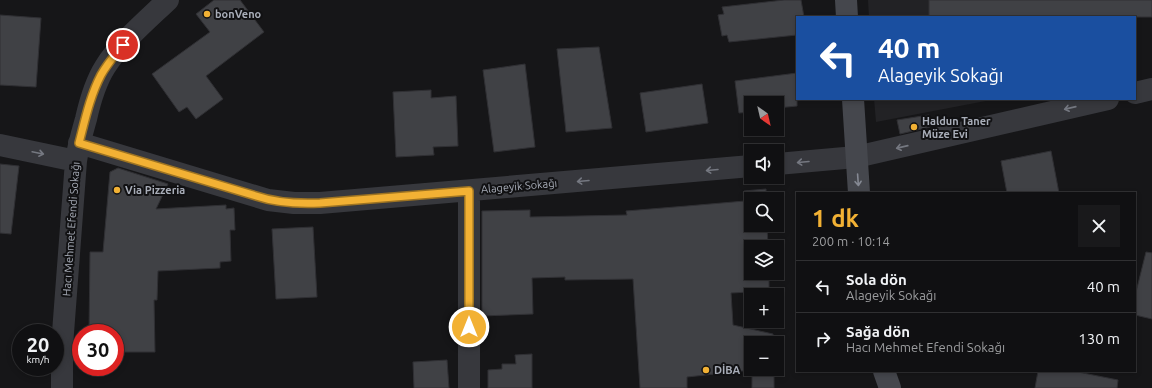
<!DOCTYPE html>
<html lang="tr">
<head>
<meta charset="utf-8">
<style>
  :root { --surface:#101012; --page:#19191b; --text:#f1f3f6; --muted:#9c9d9f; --line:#303032; --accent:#f2b134 }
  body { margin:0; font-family:Ubuntu,sans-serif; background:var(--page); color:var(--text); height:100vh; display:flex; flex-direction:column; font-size:15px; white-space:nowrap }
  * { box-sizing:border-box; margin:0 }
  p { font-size:13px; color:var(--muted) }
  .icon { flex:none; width:22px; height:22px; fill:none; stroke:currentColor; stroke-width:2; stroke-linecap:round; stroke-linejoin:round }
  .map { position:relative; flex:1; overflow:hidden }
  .drawer { position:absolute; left:796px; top:192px; width:340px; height:180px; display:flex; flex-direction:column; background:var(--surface); border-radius:0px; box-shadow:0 2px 6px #0003,0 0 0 1px var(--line) }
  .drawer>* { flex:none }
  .guide { position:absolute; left:796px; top:16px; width:340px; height:84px; border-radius:0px; box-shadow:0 2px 6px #0003,0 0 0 1px var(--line); background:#1a4fa0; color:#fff; overflow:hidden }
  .needle { width:26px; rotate:146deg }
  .tools { position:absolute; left:744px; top:96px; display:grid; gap:8px }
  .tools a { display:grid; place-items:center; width:40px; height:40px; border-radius:0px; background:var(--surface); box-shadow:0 2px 6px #0003,0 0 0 1px var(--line); font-size:20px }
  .speed { position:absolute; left:12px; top:324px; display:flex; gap:8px; font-size:20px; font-weight:700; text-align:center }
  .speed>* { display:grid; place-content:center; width:52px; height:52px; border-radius:50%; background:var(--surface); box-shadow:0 2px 6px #0003,0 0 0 1px var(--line); line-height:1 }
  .speed small { font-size:10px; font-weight:400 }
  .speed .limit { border:6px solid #d22; background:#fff; color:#111 }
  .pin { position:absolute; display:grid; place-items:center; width:34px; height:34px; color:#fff; margin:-17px; border:2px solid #fff; border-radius:50%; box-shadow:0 1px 4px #0007 }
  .me { position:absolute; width:44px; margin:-22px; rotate:0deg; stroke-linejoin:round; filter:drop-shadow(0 0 3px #0008) }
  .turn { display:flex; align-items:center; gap:14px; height:84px; padding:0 16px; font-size:18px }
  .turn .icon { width:52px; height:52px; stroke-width:2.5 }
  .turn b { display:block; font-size:28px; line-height:34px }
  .round { display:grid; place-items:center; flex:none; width:42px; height:42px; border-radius:0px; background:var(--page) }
  .head { display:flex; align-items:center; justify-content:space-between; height:68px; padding:0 16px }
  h1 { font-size:24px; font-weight:600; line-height:30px; color:var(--accent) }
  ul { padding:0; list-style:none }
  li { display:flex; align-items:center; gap:12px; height:52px; padding:0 16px; border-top:1px solid var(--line) }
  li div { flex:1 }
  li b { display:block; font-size:15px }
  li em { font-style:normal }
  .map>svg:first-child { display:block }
  .built { fill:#222225 }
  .building { fill:#404145; stroke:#303034 }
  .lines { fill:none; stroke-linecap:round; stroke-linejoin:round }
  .street { stroke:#37383d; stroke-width:22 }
  .secondary { stroke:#45474d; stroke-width:22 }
  .oneway { stroke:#757881 }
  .oneway2 { stroke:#858993 }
  .route-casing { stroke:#9d7322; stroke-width:10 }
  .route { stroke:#f2b134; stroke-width:7 }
  .poi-dot { fill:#f2b134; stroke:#111113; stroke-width:1.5 }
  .labels { text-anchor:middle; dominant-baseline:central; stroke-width:4; stroke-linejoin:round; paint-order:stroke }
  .poi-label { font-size:11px; font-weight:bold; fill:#a8adb8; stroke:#111113; text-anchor:start }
  .street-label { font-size:11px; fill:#a8adb8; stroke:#111113 }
</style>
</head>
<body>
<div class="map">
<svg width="1152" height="388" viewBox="0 0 1152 388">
  <rect width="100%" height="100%" fill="#161618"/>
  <!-- built -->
  <path class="built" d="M868,0H1008L1007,17H869Z
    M874,99H996L876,122Z"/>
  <!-- building -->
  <path class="building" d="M214,0H240L264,32L206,76L223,99L196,119L187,107L179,112L152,74L210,32L196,14Z
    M784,0H801L804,17H797V35L729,42L727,35L722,36L718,15L724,14L722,7Z
    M929,0H1152V17H929Z
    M0,15L41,18L36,87L0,85Z
    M599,47L612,128L566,132L557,49Z
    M525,64L535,147L494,152L483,70Z
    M797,73V106L777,108V103H751V112L739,113L735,81Z
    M702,84L708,123L646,132L640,93Z
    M431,90V98L456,96L458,146L433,147L434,155L396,157L393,92Z
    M929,115L930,127L900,134L897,120Z
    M1051,151L1059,193H1007L1001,161Z
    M0,164L19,166L11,234L0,233Z
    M118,168L168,184L156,209L226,205V209L234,208L235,230H230L231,261L220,262V268L158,271L157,300H154L155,352H119V348H115V333H89L90,252H103L110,172Z
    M766,189V199H751V225H767L768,247H751V273H769V291L731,293L733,325L773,334V343H751V369H774V388H752V370L687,377V388H640L633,279L565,280V277L532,278L533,314L482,316V211L530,210V217L627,215L626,211L687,206L745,201L744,191Z
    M313,227L317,297L276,299L272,229Z
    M1146,252L1152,253V319L1135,315V296Z
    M532,354V388H488V370L502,369V364H516L515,355Z
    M447,360L449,388H414L413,362Z
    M1038,371H1073L1118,380L1117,388H1035Z"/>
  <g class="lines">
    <!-- street -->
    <path class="street" d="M1135,93L1152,89
      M79,143L268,200L294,203H320L751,166
      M0,145L76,161
      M777,164L856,157L1108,99
      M62,388V346L76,161C78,146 82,133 86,119C90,101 95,83 105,67C120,43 147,20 168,0
      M469,388V191"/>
    <!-- secondary -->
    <path class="secondary" d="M846,0L847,17
      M853,99L859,193
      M884,371L890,388"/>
  </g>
  <!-- one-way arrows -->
  <defs><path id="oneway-shaft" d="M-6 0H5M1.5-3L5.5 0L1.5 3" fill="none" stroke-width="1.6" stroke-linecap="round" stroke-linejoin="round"/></defs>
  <g class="oneway">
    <use href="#oneway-shaft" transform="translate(1070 108) rotate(167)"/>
    <use href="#oneway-shaft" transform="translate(902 147) rotate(167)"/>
    <use href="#oneway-shaft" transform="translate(38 153) rotate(12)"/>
    <use href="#oneway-shaft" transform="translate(803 162) rotate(175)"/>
    <use href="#oneway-shaft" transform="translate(712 170) rotate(175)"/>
    <use href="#oneway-shaft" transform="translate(583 181) rotate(175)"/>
  </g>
  <use class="oneway2" href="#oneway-shaft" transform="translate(858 180) rotate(86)"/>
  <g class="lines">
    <defs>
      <path id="route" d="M123,45C115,55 107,64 101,75C90,96 85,120 79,143L256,196C277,203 298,204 320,203L469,191V327"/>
    </defs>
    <!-- route casing -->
    <use href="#route" class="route-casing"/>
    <!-- route -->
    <use href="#route" class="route"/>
  </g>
  <!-- markers -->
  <g class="poi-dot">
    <circle cx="207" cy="14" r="4"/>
    <circle cx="914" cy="127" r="4"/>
    <circle cx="117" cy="190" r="4"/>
    <circle cx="706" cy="370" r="4"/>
  </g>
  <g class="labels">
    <!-- poi labels -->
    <g class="poi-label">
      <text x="215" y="14">bonVeno</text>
      <text x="922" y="121">Haldun Taner<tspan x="922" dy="13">Müze Evi</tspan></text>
      <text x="125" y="190">Via Pizzeria</text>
      <text x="714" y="370">DİBA</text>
    </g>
    <!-- street labels -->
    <g class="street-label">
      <text transform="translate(519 186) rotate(-5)">Alageyik Sokağı</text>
      <text transform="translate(71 229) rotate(-86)">Hacı Mehmet Efendi Sokağı</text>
    </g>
  </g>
</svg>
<div class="tools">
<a><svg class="needle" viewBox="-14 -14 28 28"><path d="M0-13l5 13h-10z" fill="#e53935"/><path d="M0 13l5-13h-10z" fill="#9c9d9f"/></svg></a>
<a><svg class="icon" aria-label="sound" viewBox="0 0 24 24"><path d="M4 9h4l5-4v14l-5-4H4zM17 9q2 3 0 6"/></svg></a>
<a><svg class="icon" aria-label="search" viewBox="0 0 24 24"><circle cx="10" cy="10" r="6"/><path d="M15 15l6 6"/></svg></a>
<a><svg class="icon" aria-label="layers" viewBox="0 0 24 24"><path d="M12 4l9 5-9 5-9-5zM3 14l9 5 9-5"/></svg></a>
<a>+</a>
<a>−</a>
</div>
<div class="speed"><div>20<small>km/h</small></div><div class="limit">30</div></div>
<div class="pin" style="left:123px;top:45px;background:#d93025"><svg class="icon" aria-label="arrive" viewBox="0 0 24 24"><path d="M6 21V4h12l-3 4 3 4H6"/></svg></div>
<svg class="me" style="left:469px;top:327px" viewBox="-20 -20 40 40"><circle r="17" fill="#f2b134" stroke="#fff" stroke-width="3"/><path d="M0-11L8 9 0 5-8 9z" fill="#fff"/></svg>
<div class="guide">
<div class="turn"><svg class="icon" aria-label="left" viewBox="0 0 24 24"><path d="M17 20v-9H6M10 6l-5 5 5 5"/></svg><div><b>40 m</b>Alageyik Sokağı</div></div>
</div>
<section class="drawer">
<div class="head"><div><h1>1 dk</h1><p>200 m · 10:14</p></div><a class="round"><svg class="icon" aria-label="close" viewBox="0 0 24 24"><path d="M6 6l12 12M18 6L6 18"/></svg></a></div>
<ul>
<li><svg class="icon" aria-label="left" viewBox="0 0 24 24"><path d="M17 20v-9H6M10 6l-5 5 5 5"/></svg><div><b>Sola dön</b><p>Alageyik Sokağı</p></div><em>40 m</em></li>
<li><svg class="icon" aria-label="right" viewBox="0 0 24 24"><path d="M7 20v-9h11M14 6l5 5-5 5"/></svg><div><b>Sağa dön</b><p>Hacı Mehmet Efendi Sokağı</p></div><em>130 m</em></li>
</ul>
</section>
</div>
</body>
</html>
